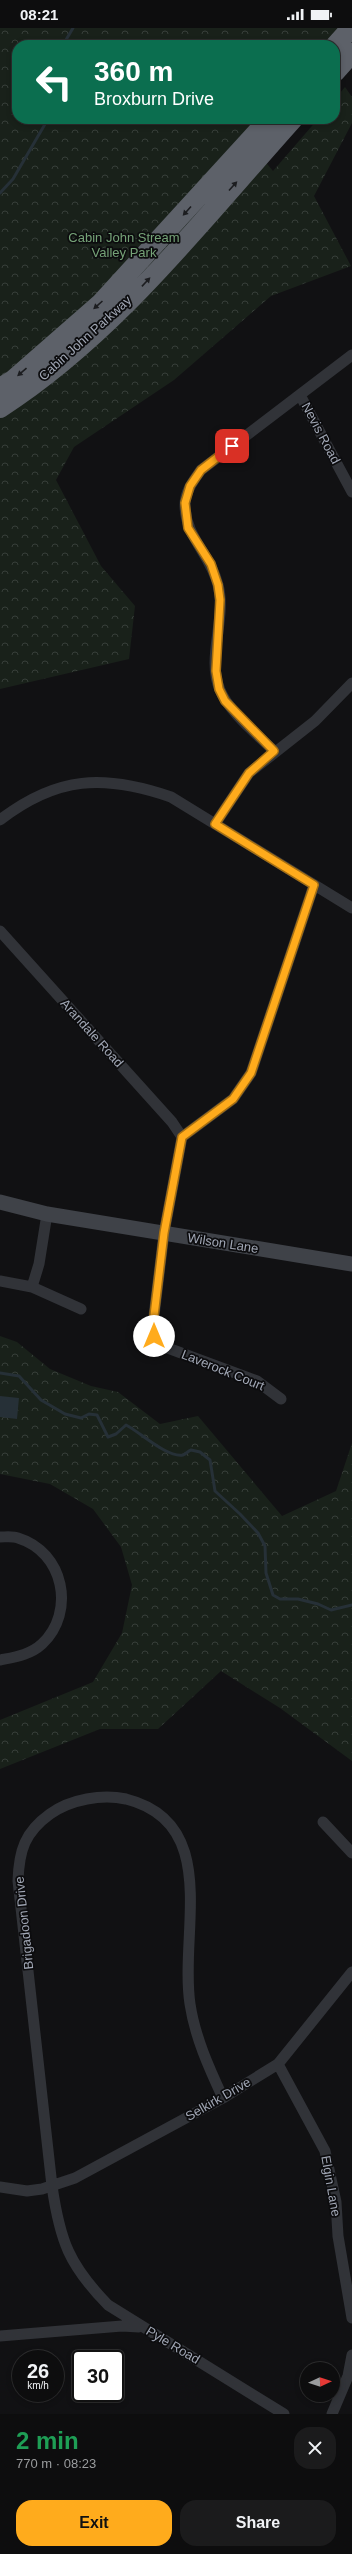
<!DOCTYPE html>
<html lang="en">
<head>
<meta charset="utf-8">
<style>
  :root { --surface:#0d0d0e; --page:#1b1b1c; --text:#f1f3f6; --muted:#9a9c9e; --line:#2d2d2e; --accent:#ffab1c }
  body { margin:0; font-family:Helvetica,sans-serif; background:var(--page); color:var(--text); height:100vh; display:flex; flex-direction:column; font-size:15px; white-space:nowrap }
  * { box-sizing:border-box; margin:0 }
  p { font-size:13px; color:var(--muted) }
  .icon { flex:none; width:22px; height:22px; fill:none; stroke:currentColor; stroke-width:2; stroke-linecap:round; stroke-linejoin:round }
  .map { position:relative; height:2386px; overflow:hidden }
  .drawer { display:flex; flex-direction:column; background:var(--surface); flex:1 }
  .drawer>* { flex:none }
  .banner { position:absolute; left:12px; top:12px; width:328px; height:84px; border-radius:16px; box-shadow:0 2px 6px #0003,0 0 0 1px var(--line); background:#0b6e4f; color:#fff; overflow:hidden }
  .needle { width:26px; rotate:87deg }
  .fabs { position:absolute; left:300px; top:2334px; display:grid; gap:8px }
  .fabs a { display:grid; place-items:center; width:40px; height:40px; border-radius:50%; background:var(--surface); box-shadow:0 2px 6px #0003,0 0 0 1px var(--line); font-size:20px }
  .speed { position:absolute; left:12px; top:2322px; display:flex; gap:8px; font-size:20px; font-weight:700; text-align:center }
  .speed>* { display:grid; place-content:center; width:52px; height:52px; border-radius:50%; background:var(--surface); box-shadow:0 2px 6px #0003,0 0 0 1px var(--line); line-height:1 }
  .speed small { font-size:10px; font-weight:400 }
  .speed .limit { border:2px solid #111; border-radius:6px; background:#fff; color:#111 }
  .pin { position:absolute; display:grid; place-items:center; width:34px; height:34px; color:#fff; margin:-17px; border-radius:8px; box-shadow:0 2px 6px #0006 }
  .me { position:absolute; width:44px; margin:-22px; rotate:0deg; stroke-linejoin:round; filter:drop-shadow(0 0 3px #0008) }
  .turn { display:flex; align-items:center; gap:14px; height:84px; padding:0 16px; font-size:18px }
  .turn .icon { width:52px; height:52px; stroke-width:2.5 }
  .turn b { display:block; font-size:28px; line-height:34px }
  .round { display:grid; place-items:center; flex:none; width:42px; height:42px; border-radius:16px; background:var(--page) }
  .summary { display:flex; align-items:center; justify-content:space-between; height:68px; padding:0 16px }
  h1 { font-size:24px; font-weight:700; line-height:30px; color:#1e9e55 }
  .action { display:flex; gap:8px; margin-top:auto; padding:8px 16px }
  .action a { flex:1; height:46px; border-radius:16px; background:var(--accent); color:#111; font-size:16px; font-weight:700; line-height:46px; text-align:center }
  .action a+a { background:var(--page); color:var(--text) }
  .status { display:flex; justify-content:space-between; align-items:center; height:28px; padding:0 20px; background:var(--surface); direction:ltr }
  .status svg { height:11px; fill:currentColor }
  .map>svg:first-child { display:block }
  .forest { fill:url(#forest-crowns) }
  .water { fill:#263037 }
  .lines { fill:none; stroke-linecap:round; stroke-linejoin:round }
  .stream { stroke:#263037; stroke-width:3 }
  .minor { stroke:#313338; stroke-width:11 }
  .secondary { stroke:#3f4248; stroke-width:15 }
  .motorway { stroke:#5d6169; stroke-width:20 }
  .oneway { fill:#1c1d20 }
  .route-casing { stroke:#a66f12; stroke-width:10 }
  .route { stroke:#ffab1c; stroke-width:7 }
  .labels { text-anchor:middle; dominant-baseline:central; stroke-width:3.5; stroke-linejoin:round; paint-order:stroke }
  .park-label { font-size:13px; fill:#75a277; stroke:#0c0c0e }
  .street-label { font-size:13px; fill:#a1a7b5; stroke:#0c0c0e }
</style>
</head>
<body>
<div class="status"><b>08:21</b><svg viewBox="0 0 49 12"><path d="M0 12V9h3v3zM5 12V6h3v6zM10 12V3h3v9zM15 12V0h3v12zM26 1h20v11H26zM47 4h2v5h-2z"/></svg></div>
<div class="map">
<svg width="352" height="2386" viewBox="0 0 352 2386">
  <defs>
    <pattern id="forest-crowns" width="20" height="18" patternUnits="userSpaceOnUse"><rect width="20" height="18" fill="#19211a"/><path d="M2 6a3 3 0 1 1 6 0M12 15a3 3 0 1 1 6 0" fill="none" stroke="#373e39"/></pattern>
  </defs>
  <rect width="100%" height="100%" fill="#111113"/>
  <!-- forest -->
  <path class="forest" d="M0,0H351L335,17H17V91H269L249,114L273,143L318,91H335V71L345,59L352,69V95L314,168L351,238L271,268L174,352L74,419L56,452L101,538L135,578L129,631L0,661Z
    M0,1308L17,1314L50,1341L91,1358L118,1364L160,1396L198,1388L282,1488L336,1463L352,1415V1733L280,1680L221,1643L158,1701H100L0,1741V1692L93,1654L122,1605L132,1557L121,1519L93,1481L50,1456L0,1446Z"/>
  <!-- water -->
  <path class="water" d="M0,1368L19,1370L17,1391L0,1389Z"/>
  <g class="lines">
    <!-- stream -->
    <path class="stream" d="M63,17L73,0
      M0,165L13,151L48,91
      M0,1345L19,1348L41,1372L65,1386L81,1390L89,1386L97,1387L108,1409L116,1406L126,1397C140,1404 167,1430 183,1427C186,1426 188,1423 191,1422L200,1424L210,1432L215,1463L240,1486L258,1505L265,1518L266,1545L273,1567L280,1571H298L318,1576L331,1582L352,1577"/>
    <!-- minor -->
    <path class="minor" d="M300,367L352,464
      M274,723C258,707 229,684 220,662C206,630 227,590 218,557C211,527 185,509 185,477C185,463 194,452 201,442L352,327
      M0,792C57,748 104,746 171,769L352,880
      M215,796L249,745L315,693L352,655
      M0,903L172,1094L182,1109
      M0,1253L32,1259L81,1281
      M32,1259L39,1236L47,1186
      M281,1371L257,1353L165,1319L154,1308L153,1296L164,1205L182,1109L233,1071L251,1045L314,857
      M0,1509C6,1509 13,1508 18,1510C64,1524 76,1584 42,1616C30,1627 15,1629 0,1632
      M323,1794L352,1825
      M278,2036L325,2123L336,2174L338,2208L352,2290
      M223,2070C209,2040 195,2009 190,1976C179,1905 222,1795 126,1771C102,1766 71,1771 50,1786C25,1804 19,1822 18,1853L52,2158C60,2213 69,2237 108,2277L284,2386
      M0,2159L27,2163L42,2161L75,2150L223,2070L278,2036L352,1944
      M0,2308L122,2298L139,2299
      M332,2386L348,2348L352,2327"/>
    <!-- secondary -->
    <path class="secondary" d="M0,1174L47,1186L352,1236"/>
    <!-- motorway -->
    <path class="motorway" d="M335,18L351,0
      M335,44L352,25
      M0,360L13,352L101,275L269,91
      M0,380C114,307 203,191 293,91"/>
  </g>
  <!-- one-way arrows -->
  <defs><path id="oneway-solid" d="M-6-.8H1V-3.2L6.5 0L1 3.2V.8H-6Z"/></defs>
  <g class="oneway">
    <use href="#oneway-solid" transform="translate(233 158) rotate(-48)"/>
    <use href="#oneway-solid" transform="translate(187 183) rotate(132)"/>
    <use href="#oneway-solid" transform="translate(146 254) rotate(-47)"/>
    <use href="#oneway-solid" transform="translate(98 277) rotate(138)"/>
    <use href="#oneway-solid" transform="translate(22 344) rotate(139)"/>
  </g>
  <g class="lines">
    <defs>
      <path id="route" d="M154,1308L153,1296L164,1205L182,1109L233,1071L251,1045L314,857L215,796L249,745L274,723L225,673L219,661L216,643L220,572L218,557L211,536L188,500L185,475L190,458L201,442L232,418"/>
    </defs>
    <!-- route casing -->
    <use href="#route" class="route-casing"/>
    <!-- route -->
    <use href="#route" class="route"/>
  </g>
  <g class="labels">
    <!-- park labels -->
    <g class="park-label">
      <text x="124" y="209">Cabin John Stream<tspan x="124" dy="15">Valley Park</tspan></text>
    </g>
    <!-- street labels -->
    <g class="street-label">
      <text transform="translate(85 310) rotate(-42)">Cabin John Parkway</text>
      <text transform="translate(321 405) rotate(62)">Nevis Road</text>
      <text transform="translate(92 1005) rotate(48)">Arandale Road</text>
      <text transform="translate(223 1215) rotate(9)">Wilson Lane</text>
      <text transform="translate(223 1342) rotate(22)">Laverock Court</text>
      <text transform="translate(24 1895) rotate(-96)">Brigadoon Drive</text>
      <text transform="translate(218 2071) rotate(-30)">Selkirk Drive</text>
      <text transform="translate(331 2158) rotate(80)">Elgin Lane</text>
      <text transform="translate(173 2317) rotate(31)">Pyle Road</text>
    </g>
  </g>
</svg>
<div class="fabs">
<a><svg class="needle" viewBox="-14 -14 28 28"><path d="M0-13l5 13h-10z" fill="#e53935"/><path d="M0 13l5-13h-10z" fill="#9a9c9e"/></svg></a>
</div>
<div class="speed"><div>26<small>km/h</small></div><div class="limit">30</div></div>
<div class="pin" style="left:232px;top:418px;background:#d93025"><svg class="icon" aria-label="arrive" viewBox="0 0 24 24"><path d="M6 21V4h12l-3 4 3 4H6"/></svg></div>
<svg class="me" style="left:154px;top:1308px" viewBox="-20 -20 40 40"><circle r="19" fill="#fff"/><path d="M0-13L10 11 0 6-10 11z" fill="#ffab1c"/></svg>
<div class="banner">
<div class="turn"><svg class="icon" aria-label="left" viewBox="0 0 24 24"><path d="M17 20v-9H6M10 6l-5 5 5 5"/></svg><div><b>360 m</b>Broxburn Drive</div></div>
</div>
</div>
<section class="drawer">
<div class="summary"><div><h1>2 min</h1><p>770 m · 08:23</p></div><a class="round"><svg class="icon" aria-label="close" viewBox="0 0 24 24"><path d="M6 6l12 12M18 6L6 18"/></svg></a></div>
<div class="action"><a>Exit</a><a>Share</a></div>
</section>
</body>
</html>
